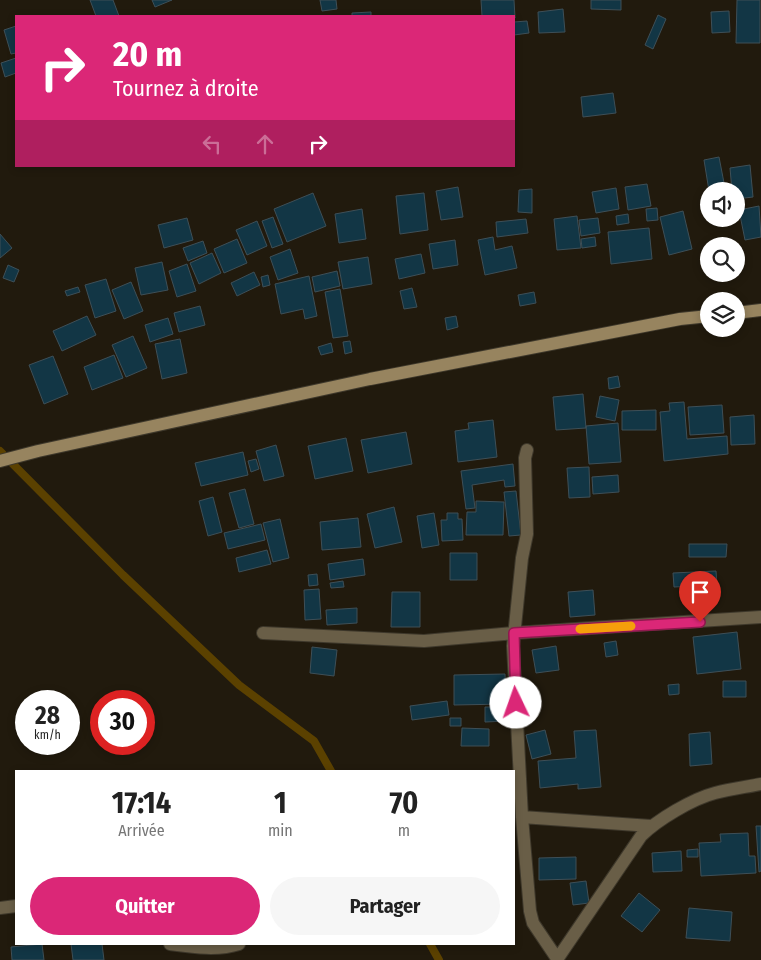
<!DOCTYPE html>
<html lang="fr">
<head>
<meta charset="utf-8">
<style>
  :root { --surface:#fff; --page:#f6f6f6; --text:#222; --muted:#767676; --accent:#db2777 }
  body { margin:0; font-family:"Fira Sans Condensed",sans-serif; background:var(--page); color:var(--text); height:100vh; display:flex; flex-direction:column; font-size:19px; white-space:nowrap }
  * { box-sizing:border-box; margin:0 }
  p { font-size:16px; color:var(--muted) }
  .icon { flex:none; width:28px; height:28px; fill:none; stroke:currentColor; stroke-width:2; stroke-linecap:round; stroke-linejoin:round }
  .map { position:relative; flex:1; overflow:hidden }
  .panel { position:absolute; left:15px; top:770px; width:500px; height:175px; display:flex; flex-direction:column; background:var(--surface); border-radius:0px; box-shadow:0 2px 8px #0003 }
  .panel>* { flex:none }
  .top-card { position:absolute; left:15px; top:15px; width:500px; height:152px; border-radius:0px; box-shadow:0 2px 8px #0003; background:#db2777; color:#fff; overflow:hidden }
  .controls { position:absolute; left:700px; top:182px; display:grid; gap:10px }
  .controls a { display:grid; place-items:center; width:45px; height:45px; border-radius:50%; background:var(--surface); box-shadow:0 2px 8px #0003; font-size:25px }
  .speed { position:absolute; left:15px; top:690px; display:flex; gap:10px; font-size:25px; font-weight:700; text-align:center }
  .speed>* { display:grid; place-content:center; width:65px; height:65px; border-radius:50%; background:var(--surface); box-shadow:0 2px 8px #0003; line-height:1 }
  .speed small { font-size:12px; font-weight:400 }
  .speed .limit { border:8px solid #d22; background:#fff; color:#111 }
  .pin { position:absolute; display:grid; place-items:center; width:42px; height:42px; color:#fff; margin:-51px -21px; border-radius:50% 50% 50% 0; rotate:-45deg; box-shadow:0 0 5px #0007 }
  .pin .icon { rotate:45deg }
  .me { position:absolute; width:55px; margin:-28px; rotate:357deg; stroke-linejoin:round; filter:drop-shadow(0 0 4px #0008) }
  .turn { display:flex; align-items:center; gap:18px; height:105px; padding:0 15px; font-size:22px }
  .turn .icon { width:65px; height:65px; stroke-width:2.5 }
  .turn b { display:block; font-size:35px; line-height:42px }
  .lanes { display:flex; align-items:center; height:48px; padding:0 15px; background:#0003; justify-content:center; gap:25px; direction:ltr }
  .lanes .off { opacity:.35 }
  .eta { display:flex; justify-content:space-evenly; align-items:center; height:85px; text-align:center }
  .eta b { font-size:30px; font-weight:700; line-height:35px }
  .button { display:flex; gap:10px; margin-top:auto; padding:10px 15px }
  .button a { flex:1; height:58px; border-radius:30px; background:var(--accent); color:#fff; font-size:20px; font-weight:700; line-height:58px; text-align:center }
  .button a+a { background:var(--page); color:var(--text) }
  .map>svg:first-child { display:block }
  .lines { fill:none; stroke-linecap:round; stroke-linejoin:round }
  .stream { stroke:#5b4100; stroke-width:8 }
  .building { fill:#123645; stroke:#3e4f57 }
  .minor-casing { stroke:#3e382b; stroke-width:14 }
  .secondary-casing { stroke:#3e382b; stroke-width:14 }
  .minor { stroke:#695e47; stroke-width:12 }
  .secondary { stroke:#97845f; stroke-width:12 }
  .route-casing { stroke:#8e194d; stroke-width:12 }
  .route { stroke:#db2777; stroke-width:9 }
  .slow { stroke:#f59e0b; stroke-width:9 }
</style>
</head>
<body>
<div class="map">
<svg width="761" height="960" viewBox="0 0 761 960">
  <rect width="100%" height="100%" fill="#211a0d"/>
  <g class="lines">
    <!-- stream -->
    <path class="stream" d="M0,451L123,575L239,685L314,741L331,771
      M430,944L439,960"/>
  </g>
  <!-- building -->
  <path class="building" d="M90,0H113L119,16H96Z
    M152,0H172L155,7Z
    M320,0H336L337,9L322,11Z
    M481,0H514L515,18L514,16H482Z
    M591,0H621V10L591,9Z
    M737,0H760V43H736Z
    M563,9L565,32L539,33L538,12Z
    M729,11L730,32L712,33L711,12Z
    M371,12V16H352V13Z
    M658,15L666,19L653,49L645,45Z
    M527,21L529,33L514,35V22Z
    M16,26V53L11,54L4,30Z
    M16,58V73L5,77L1,63Z
    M613,93L616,113L583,117L581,97Z
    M719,157L725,188L709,191L704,160Z
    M750,165L753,197L736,199V191H732L730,168Z
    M647,184L651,206L628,210L625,187Z
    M458,187L463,217L441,220L436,191Z
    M616,188L619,209L596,213L592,192Z
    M532,189V213L518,212L519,190Z
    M313,193L326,226L287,242L274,209Z
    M424,193L428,230L400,234L396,196Z
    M759,206L761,237L745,240L739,210Z
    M657,208L658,220L647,221L646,209Z
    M362,209L366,239L339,243L335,214Z
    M683,211L692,249L669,255L660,217Z
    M628,214L629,223L617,225L616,216Z
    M577,216L581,248L557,250L554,219Z
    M273,217L283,244L272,248L262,221Z
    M187,218L193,240L164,248L158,225Z
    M598,218L600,233L581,236L579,220Z
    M526,219L528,233L497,237L496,222Z
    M257,221L267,246L247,255L236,230Z
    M649,228L652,259L611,264L608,232Z
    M0,234L12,248L0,258Z
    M493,237L495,250L512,246L517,268L485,275L478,240Z
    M595,237L596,246L582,248L581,239Z
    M237,239L247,263L224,273L214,249Z
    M455,240L458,265L433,269L429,244Z
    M203,241L207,253L188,261L183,248Z
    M290,249L298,273L278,280L270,257Z
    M212,253L221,273L199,284L190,263Z
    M421,254L425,273L399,279L395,259Z
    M368,257L372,284L343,289L338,262Z
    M162,262L168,290L141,295L135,268Z
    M187,264L196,291L177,297L169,271Z
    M8,265L19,270L14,282L3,278Z
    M337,271L340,286L315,292L312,277Z
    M254,272L260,285L237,296L231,283Z
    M268,275L270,285L263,287L261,277Z
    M309,276L317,316L305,319L303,309L281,314L275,284Z
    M106,279L116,311L95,318L85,285Z
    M131,282L143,311L124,319L112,290Z
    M78,287L80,292L67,296L65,291Z
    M412,288L417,307L404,309L400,291Z
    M340,289L348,336L333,338L325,292Z
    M534,292L536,303L520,306L518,295Z
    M200,306L205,325L179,332L174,313Z
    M87,316L96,335L62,351L53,331Z
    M456,316L458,327L447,330L445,318Z
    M168,318L173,334L150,342L145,325Z
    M133,336L147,368L126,377L112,345Z
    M180,339L187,373L162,379L155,344Z
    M350,341L352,352L345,354L343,342Z
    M331,343L333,352L321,355L318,347Z
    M114,355L123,378L92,390L84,367Z
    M53,356L68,394L44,404L29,365Z
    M618,376L620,387L609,389L608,378Z
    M583,394L586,428L556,430L553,397Z
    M600,396L619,400L615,421L596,417Z
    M684,402L687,439L727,436L728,454L664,461L660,412L670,411L669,403Z
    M722,405L724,433L690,435L688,407Z
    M656,410V430H622V411Z
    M754,415L755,444L731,445L730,417Z
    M493,420L497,457L458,462L455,431L469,429L468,423Z
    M618,423L621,462L589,464L586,426Z
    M406,432L412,464L368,473L361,440Z
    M346,438L353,471L315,479L308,446Z
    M276,445L284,476L264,481L256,451Z
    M243,452L248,475L201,486L195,463Z
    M256,459L259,469L251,472L248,461Z
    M513,464L515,486L505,487L504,480L472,485L475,508L466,509L461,471Z
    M589,467L590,497L569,498L567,468Z
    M618,475L619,492L593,494L592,477Z
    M245,489L254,524L239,528L229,493Z
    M516,491L521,535L509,536L504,492Z
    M213,497L222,532L208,536L199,501Z
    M476,501L504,502L503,535H466L467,512H476Z
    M394,507L402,542L375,548L367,514Z
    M434,513L439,545L422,548L417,516Z
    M447,513H458V519H462L463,540L442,541L441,520H447Z
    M358,518L361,547L322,550L320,522Z
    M280,519L289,558L273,562L263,523Z
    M261,524L265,540L228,549L224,533Z
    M689,544H727L726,557H689Z
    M267,550L271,564L239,572L236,558Z
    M450,553H477V580H450Z
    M363,559L365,575L330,580L328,564Z
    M716,571L717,585L674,587L673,573Z
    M317,574L318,585L309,586L308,575Z
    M343,581L344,587L331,588L330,583Z
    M319,589L321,619L305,620L304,590Z
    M593,590L595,615L570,617L568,592Z
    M392,592H420V627H391Z
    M357,608V623L327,625L326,610Z
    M737,632L741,669L697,674L693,637Z
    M616,641L618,655L606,657L604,643Z
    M556,646L559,670L536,673L532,650Z
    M312,647L337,650L334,676L310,673Z
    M505,674L506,704L454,705V675Z
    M723,681H746V697H723Z
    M679,684V694L669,695L668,685Z
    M447,701L449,715L412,720L410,706Z
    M485,707H507L508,721L485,722Z
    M450,718H461V726H450Z
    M462,728L489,729V746H461Z
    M545,730L551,754L532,759L526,735Z
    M596,730L601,787L578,789V784L540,788L538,761L576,758L574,731Z
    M710,732L712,764L690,766L689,734Z
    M756,826H761V871L759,872Z
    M748,833L749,856H755L756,873L701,876L699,843L721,842L720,834Z
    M698,849V857H687V850Z
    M681,851L682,871L653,872L652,853Z
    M576,857V879L539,880V858Z
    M586,881L589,903L573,905L570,883Z
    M639,893L660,910L642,932L621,916Z
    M689,908L732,912L730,941L686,938Z
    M42,944L44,960H12L11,947Z
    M71,944H102L104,960H73Z"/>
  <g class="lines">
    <defs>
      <path id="minor" d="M527,450L525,458L527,534L522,558L513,646L522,817L530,911L533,923L558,960
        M263,633L424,641L514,633L761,617
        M522,817L651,826
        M0,908L16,906
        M170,944C192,947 217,951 239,944
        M558,958L641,836C657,820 692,799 715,793C730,789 746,787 761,784"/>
      <path id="secondary" d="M736,313L761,310
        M0,461L38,451L370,379L680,319L709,316"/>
    </defs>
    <!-- minor casing -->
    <use href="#minor" class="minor-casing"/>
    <!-- secondary casing -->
    <use href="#secondary" class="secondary-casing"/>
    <!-- minor -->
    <use href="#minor" class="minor"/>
    <!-- secondary -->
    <use href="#secondary" class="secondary"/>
  </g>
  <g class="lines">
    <defs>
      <path id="route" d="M516,703L514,633L700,622"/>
    </defs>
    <!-- route casing -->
    <use href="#route" class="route-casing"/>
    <!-- route -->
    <use href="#route" class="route"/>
    <!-- slow -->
    <path class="slow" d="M580,629L631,626"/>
  </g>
</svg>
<div class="controls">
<a><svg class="icon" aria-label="sound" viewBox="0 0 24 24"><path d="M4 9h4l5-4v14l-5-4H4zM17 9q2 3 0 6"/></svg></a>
<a><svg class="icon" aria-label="search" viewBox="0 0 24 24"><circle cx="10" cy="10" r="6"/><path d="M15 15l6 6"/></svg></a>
<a><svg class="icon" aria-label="layers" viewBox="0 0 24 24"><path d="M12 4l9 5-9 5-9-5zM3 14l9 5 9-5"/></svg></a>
</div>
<div class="speed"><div>28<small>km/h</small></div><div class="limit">30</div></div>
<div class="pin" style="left:700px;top:622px;background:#d93025"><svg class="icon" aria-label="arrive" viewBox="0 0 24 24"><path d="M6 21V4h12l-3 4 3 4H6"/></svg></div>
<svg class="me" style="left:516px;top:703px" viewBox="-20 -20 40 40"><circle r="19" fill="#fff"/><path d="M0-13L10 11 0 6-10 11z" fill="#db2777"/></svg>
<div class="top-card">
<div class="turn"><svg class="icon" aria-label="right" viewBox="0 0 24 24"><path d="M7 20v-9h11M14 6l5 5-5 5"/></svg><div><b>20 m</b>Tournez à droite</div></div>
<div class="lanes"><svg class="icon off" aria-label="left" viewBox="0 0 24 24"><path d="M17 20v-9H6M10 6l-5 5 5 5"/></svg><svg class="icon off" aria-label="ahead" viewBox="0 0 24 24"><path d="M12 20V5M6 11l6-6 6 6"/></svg><svg class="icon" aria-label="right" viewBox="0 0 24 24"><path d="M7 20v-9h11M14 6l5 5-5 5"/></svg></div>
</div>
<section class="panel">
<div class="eta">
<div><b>17:14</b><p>Arrivée</p></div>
<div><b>1</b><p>min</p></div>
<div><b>70</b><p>m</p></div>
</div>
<div class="button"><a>Quitter</a><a>Partager</a></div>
</section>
</div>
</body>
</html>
